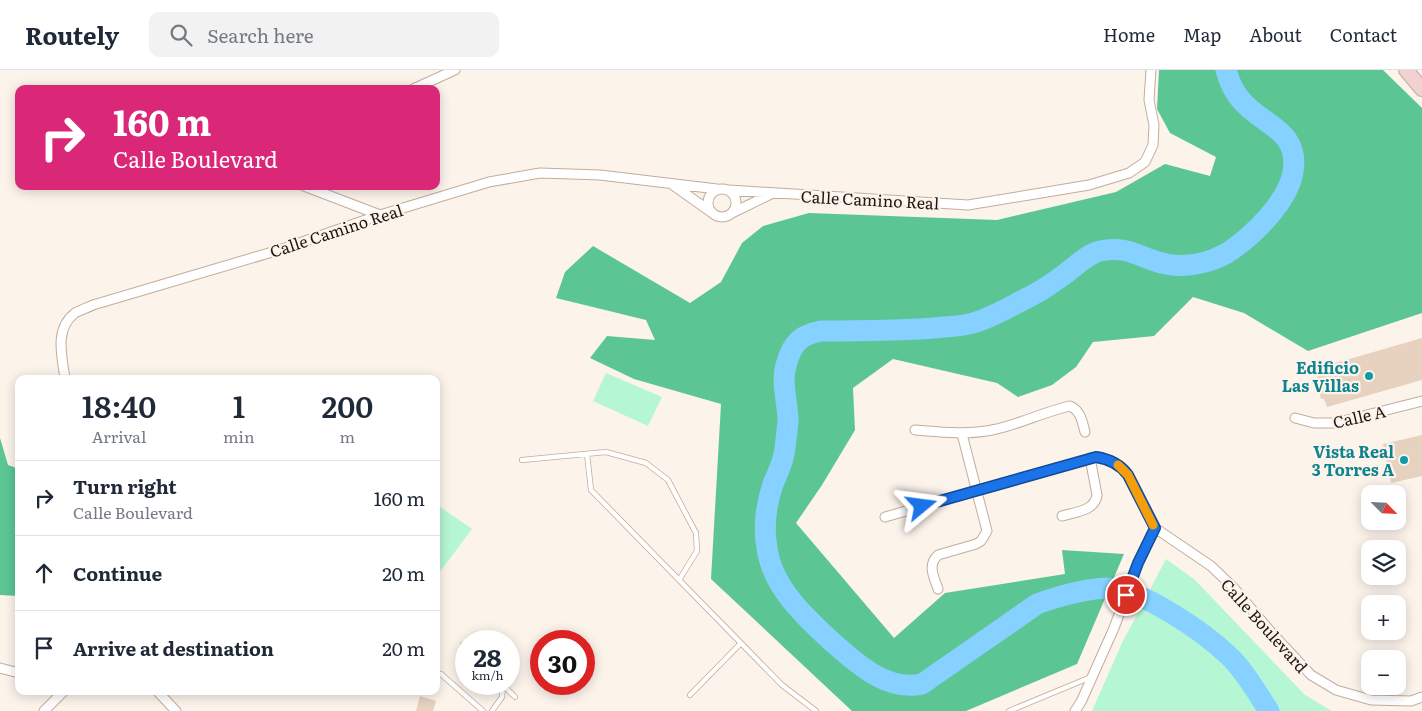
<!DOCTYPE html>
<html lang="en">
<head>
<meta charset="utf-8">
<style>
  :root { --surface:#fff; --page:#f2f2f3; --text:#1f2937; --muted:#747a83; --line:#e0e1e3 }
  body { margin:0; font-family:Literata,serif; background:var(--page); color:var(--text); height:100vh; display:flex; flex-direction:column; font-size:19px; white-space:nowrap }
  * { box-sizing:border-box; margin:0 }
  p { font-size:16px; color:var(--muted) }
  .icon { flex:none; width:28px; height:28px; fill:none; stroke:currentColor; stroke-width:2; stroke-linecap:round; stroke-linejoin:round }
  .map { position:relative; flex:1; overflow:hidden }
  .details { position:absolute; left:15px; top:305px; width:425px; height:320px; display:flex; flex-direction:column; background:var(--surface); border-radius:10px; box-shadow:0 2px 12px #0003 }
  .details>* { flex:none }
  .guide { position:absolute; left:15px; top:15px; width:425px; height:105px; border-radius:10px; box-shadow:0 2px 12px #0003; background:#db2777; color:#fff; overflow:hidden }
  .needle { width:32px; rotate:114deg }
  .tools { position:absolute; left:1361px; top:415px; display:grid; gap:10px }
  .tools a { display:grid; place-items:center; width:45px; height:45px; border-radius:10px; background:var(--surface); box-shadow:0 2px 12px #0003; font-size:25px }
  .speed { position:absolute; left:455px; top:560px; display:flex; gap:10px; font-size:25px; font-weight:700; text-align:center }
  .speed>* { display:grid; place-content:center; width:65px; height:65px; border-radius:50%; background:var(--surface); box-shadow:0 2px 12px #0003; line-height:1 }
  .speed small { font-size:12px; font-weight:400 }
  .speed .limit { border:8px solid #d22; background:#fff; color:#111 }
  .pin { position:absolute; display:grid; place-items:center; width:42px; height:42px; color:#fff; margin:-21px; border:2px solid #fff; border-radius:50%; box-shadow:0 1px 5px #0007 }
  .me { position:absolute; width:55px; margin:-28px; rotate:74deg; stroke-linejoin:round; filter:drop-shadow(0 0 4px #0008) }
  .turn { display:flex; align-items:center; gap:18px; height:105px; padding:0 15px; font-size:22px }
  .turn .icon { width:65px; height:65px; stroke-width:2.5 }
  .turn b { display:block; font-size:35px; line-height:42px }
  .eta { display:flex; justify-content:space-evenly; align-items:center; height:85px; text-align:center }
  .eta b { font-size:30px; font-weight:600; line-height:35px }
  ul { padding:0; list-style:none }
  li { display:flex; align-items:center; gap:15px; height:75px; padding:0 15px; border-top:1px solid var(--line) }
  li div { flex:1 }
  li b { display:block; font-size:19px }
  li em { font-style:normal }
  header { display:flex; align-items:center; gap:30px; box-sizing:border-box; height:70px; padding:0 25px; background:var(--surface); border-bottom:1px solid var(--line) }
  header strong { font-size:24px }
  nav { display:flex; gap:28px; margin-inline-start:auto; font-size:18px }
  .search { width:350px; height:45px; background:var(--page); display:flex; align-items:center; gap:12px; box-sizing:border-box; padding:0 18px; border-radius:10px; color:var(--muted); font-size:19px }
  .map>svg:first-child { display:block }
  .green { fill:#b5f6d4 }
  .forest { fill:#5bc694 }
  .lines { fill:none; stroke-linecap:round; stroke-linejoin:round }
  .river { stroke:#86d1ff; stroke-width:21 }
  .building { fill:#e7d1bf }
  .lane-casing { stroke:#c2ad9b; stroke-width:6 }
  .street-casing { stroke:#c2ad9b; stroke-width:11 }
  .secondary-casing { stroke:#c2ad9b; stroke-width:16 }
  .lane { stroke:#fff; stroke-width:4.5 }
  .street { stroke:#fff; stroke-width:9 }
  .secondary { stroke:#f3d0d2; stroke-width:14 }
  .route-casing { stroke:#114b97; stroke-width:12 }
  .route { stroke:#1a73e8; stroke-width:9 }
  .slow { stroke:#f59e0b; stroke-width:9 }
  .culture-dot { fill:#0f9aa8; stroke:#fcf3eb; stroke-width:2 }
  .labels { text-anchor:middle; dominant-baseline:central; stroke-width:4.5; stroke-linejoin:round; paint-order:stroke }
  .street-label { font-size:16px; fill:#1e1610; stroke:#fcf3eb }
  .culture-label { font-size:16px; font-weight:bold; fill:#0d838f; stroke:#fcf3eb; text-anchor:end }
</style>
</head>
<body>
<header>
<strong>Routely</strong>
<div class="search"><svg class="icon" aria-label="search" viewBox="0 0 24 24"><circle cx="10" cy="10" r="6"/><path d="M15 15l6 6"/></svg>Search here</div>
<nav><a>Home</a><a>Map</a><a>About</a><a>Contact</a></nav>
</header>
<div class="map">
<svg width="1422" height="641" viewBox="0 0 1422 641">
  <rect width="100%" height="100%" fill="#fcf3eb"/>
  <!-- green -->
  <path class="green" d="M606,303L662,327L648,356L593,331Z
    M436,434L472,459L436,507Z
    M1166,489L1195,510L1305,625L1332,641H1092L1122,573Z"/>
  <!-- forest -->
  <path class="forest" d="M1159,0H1383L1422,38V243L1308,281L1244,243L1193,227L1154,266L1093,272L1076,297L1052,315L1018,327L997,313L893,289L853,318L855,360L822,415L796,453L894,568L945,523L1065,504L1062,480L1124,484L1077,594L966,641H852L711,509L721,334L634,309L590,288L607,266L655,270L646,250L556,228L565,202L593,176L690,233L721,212L742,173L763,156L809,143L997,150L1116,122L1165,94L1210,106L1216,87L1170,63L1157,39Z
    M0,368L8,395L19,399V526L0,525Z"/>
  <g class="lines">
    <!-- river -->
    <path class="river" d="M1226,0C1229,11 1234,22 1241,30C1261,55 1300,59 1293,102C1288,132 1252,167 1227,183C1211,192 1191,197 1173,195C1145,193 1132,174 1100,181C1087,184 1076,196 1065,204C1054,212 1040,222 1027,228C1011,236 993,247 976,252C963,257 948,256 934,258C897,261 859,261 821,261C801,265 793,272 787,292C780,312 788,331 788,352C787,361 786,370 785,378C784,391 778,402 773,414C766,435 763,456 767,478C772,516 803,545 830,570C855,592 886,622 922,614L1037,534C1059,526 1083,519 1107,518C1141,518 1205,563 1229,586C1245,601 1257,623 1269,641"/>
  </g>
  <!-- building -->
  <path class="building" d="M1422,268V310L1327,337L1324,329H1321L1316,311H1318L1316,302L1333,297L1332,294Z
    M1422,365V406L1391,413L1383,374Z
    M420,626L436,631L433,641H416Z"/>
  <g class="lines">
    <defs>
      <path id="lane" d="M587,384L591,420L782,615L816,641
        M522,390L606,382L646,393L668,410L696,463L697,481L679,510
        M463,575L466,579
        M441,604L483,641
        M503,615L515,627
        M690,625L741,573
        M492,641L502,627L503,615L501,614
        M1009,641L1091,607"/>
      <path id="street" d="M413,19L455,0
        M673,115L711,142
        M304,116L380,145
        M708 133a14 14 0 1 1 28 0a14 14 0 1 1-28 0Z
        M729,120L968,135L1089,115L1129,103L1145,92L1153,75L1154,55L1149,30L1151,0
        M732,143L771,124
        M65,309C62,286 54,259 75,243C80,240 87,238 93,235L279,180L380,145L489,112L540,103L600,105L717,119
        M1295,348L1314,353H1335L1422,331
        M915,360C941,362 966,365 992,360C1018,355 1043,342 1070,336C1081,341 1082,351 1085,362
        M1062,446C1075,442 1095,441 1097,425L1090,388
        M885,447L1096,387C1109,389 1120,394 1128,405L1155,458
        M938,519C934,507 927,495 938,485L976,474L981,471L987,461L962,364
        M0,598L19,603
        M158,622L176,641
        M44,641L64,621
        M1075,641L1081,632L1114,558L1138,493L1155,458L1211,496L1233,517L1270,561L1311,605L1336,620L1371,630L1411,631L1422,627"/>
      <path id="secondary" d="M1406,0L1422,19"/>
    </defs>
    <!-- lane casing -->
    <use href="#lane" class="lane-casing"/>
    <!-- street casing -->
    <use href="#street" class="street-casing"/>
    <!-- secondary casing -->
    <use href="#secondary" class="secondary-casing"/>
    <!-- lane -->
    <use href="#lane" class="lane"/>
    <!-- street -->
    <use href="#street" class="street"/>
    <!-- secondary -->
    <use href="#secondary" class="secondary"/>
  </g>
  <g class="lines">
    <defs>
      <path id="route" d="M922,436L1096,387C1109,389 1120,394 1128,405L1155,458L1138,493L1126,525"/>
    </defs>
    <!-- route casing -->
    <use href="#route" class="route-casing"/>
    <!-- route -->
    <use href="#route" class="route"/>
    <!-- slow -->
    <path class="slow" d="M1118,395L1128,405L1153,455"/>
  </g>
  <!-- markers -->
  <g class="culture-dot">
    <circle cx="1369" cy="306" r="5"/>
    <circle cx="1404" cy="390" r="5"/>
  </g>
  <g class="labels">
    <!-- street labels -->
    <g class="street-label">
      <text transform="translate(870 129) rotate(3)">Calle Camino Real</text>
      <text transform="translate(336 160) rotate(-18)">Calle Camino Real</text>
      <text transform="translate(1359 346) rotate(-13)">Calle A</text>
      <text transform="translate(1265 555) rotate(48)">Calle Boulevard</text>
    </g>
    <!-- culture labels -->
    <g class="culture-label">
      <text x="1359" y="297">Edificio<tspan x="1359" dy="18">Las Villas</tspan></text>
      <text x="1394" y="381">Vista Real<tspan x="1394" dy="18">3 Torres A</tspan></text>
    </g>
  </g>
</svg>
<div class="tools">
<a><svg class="needle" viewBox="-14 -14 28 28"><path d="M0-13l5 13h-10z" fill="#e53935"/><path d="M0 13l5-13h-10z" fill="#747a83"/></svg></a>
<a><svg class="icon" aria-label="layers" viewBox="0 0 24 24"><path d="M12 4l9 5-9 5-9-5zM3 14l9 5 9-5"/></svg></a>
<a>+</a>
<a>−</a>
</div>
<div class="speed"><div>28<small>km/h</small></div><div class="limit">30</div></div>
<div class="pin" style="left:1126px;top:525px;background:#d93025"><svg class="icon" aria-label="arrive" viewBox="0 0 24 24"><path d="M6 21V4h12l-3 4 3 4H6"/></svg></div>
<svg class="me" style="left:922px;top:436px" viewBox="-20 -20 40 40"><path d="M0-17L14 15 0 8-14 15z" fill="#1a73e8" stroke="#fff" stroke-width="4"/></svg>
<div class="guide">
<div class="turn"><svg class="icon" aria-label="right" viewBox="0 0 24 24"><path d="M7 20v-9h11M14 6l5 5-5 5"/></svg><div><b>160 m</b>Calle Boulevard</div></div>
</div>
<section class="details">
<div class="eta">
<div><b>18:40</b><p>Arrival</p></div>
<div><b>1</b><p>min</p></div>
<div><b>200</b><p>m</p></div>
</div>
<ul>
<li><svg class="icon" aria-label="right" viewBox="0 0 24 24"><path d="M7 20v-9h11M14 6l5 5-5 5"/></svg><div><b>Turn right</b><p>Calle Boulevard</p></div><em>160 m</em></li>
<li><svg class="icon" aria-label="ahead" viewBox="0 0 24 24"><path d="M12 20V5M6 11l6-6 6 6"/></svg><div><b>Continue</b></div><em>20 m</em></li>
<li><svg class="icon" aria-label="arrive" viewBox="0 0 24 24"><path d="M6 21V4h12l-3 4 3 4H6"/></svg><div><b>Arrive at destination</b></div><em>20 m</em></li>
</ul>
</section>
</div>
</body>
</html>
